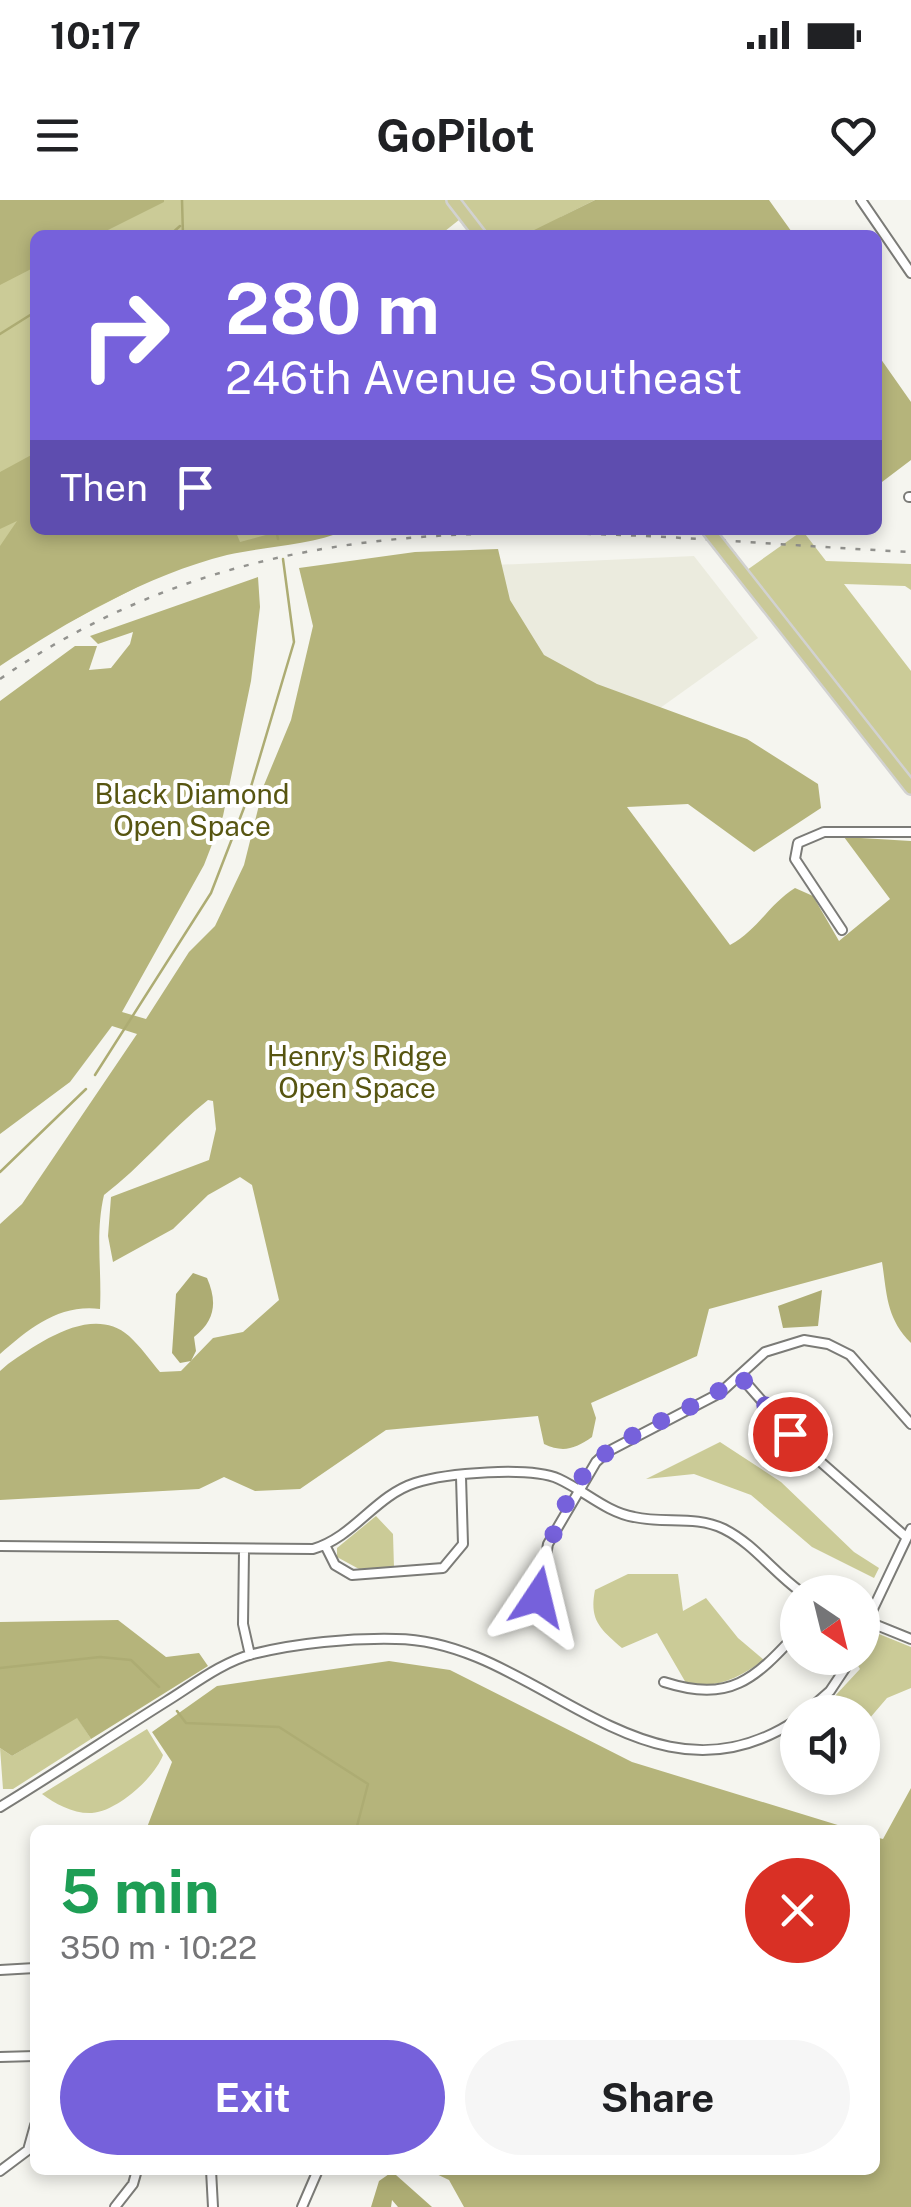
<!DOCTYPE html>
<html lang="en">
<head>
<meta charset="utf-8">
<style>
  :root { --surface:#fff; --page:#f6f6f6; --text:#202124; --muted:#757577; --accent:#7661db }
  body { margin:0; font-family:"Public Sans",sans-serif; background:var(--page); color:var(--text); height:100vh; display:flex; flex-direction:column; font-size:38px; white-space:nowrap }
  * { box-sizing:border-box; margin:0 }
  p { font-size:32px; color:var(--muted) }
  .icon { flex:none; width:55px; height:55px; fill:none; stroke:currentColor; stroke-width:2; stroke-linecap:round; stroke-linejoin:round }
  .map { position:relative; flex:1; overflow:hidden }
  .sheet { position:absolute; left:30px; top:1625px; width:850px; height:350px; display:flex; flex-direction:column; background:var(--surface); border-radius:15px; box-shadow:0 5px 15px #0003 }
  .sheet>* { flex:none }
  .guide { position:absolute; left:30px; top:30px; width:852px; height:305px; border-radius:15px; box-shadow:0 5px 15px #0003; background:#7661db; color:#fff; overflow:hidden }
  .needle { width:65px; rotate:145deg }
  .fabs { position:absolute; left:780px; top:1375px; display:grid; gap:20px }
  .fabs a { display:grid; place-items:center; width:100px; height:100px; border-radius:50%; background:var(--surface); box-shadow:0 5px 15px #0003; font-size:50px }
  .pin { position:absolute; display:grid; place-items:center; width:85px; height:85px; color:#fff; margin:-42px; border:5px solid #fff; border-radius:50%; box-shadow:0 2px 10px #0007 }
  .me { position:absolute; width:110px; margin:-55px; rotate:10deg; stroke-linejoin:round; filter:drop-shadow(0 0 8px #0008) }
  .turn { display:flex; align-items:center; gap:35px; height:210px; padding:0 30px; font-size:45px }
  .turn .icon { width:130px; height:130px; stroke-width:2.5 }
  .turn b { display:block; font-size:70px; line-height:85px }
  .then { display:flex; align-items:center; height:95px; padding:0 30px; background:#0003; gap:20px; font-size:38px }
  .round { display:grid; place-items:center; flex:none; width:105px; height:105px; border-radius:52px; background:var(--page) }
  .head { display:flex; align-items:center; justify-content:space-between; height:170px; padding:0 30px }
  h1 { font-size:60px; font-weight:700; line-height:75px; color:#1e9e55 }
  .button { display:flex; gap:20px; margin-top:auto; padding:20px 30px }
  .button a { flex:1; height:115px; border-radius:60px; background:var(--accent); color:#fff; font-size:40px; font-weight:700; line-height:115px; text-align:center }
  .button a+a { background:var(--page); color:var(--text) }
  .status { display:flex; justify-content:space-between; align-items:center; height:70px; padding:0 50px; background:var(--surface); direction:ltr }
  .status svg { height:28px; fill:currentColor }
  header { display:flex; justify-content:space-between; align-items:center; height:130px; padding:0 30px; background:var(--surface); font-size:45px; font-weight:700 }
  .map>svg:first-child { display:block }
  .built { fill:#ebebde }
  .green { fill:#cbcb97 }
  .forest { fill:#b5b47b }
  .water { fill:#adac73 }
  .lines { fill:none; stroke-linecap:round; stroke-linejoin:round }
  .stream { stroke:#adac73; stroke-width:2.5 }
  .minor-casing { stroke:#7b7b77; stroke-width:12 }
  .primary-casing { stroke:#d2d2d1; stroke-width:16 }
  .minor { stroke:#fff; stroke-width:8 }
  .primary { stroke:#cac998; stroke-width:11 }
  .rail { stroke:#93938f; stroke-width:2.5; stroke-dasharray:5 10; stroke-linecap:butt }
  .primary-bridge-casing { stroke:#d2d2d1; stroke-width:16; stroke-linecap:butt }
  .primary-bridge { stroke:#cac998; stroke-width:11 }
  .route { stroke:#7661db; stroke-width:18; stroke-dasharray:0 32.4 }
  .labels { text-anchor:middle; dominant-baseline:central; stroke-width:8; stroke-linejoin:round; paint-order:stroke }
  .park-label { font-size:28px; fill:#575511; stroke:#fff }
</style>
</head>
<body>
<div class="status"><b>10:17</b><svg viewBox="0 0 49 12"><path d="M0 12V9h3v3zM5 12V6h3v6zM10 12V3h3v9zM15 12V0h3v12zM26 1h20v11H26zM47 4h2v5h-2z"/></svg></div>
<header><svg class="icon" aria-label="menu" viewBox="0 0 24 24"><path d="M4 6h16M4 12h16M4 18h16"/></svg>GoPilot<svg class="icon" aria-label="heart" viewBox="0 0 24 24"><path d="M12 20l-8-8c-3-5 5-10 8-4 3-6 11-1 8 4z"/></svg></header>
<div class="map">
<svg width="911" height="2007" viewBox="0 0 911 2007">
  <rect width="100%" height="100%" fill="#f5f5ef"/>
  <!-- built -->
  <path class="built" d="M694,356L758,438L593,556L473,366Z"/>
  <!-- green -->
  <path class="green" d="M0,0H595L561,17L574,35H487L469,12L440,35H35V330L285,333L164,373L0,458Z
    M793,330H802L826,361L911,364V390L905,386L844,384L911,471V584L747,370L802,331Z
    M720,1242L781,1282L854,1352L879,1368L874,1378L812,1347L751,1295L694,1274L646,1279Z
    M376,1316L393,1334L394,1368L359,1369L337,1357V1348Z
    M628,1374H678L683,1411L706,1398L738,1438L764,1460C740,1477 716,1490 686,1483L657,1433L622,1448C600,1429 589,1420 595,1390Z
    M879,1434L911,1447V1488L887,1498L863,1526L862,1512H820L860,1469L857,1464L868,1441Z
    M77,1517L91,1539L13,1589H3L0,1548L12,1556Z
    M147,1529L163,1555C155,1577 118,1611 92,1613C74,1614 55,1604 42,1594Z"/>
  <!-- forest -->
  <path class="forest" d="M0,0H164V2L98,35H35V67L0,85Z
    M595,0H769L794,35H524Z
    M878,155L911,202V260L878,285Z
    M35,253V330H235L240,342L284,330H346C310,346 265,346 227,355C147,375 68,421 0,466V346L17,321L0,329V272Z
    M498,349L510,400L544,455L597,484L747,539L818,584L821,608L754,652L688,604L627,607L730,745C758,730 769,704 795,688L813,696L839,741L890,699L844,637L911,641V1143C886,1118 887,1094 882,1062L709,1109L697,1156L591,1203L596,1218L592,1237C575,1249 563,1253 544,1244L538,1216L386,1230L300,1289L255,1291L224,1277L199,1289L0,1300V1171L8,1164C39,1143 92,1104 129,1136C140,1146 150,1160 160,1172L181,1171L213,1138L243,1132L279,1100L252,985L240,977L208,995L173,1029L113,1062L108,1036L111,997L209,960L216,929L213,901L208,900C170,930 142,966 104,995C95,1034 102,1069 100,1109C59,1104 30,1128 0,1154V1024L22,1004L137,834L112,826L70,882L0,934V501L75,446H97L89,470L111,468L130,444L133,432L98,444L90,436L258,377L260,407L251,481L223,616L204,665L122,812L146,819L189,752L215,726L244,665L264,585L291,520L313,426L299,368L415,352Z
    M118,1420L166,1457L199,1453L208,1466L91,1539L77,1518L12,1556L0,1548V1422Z
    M389,1461L450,1470L632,1562L854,1630H146L172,1562L152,1532L217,1486Z
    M911,1588V2007H464L449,1980L428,1970H875V1637L883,1639Z"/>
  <!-- water -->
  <path class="water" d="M193,1073L207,1078C217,1101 216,1120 194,1137L196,1151L191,1161L180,1163L172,1153L176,1094Z
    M822,1090L818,1126L783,1128L778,1106Z
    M389,1974L396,1975L432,2007H398L392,2000L391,2007H371L379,1981Z"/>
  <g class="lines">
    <!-- stream -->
    <path class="stream" d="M182,0L183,35
      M170,35L180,26
      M0,134L35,112
      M276,330L278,339
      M95,875L211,693L247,600L294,442L283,359
      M0,972L86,889
      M0,1468L100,1457L131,1460L159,1487
      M177,1511L186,1523L279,1527L368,1584L356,1630"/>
    <defs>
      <path id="minor" d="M861,0L911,73
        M909,297H911
        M842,730L795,659L798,643L824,632H911
        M740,1176L798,1242L906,1337
        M325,1345L335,1365L352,1375L443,1368L463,1344L461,1277
        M0,1346L313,1349C354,1337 375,1296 415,1283C446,1273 530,1266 559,1279C585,1291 606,1312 634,1317C665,1324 695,1315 724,1329C754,1344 774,1373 801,1392
        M244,1351L243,1424L250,1455
        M536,1412L548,1344L596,1262L607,1252L720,1193L765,1152L804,1140L828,1144L850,1155L911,1224
        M864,1420L911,1439
        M862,1432L911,1329
        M664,1482C730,1503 754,1480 798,1432
        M806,1512L830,1491L852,1458
        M0,1607C56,1573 111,1536 167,1501C193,1485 222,1462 253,1454C297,1443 350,1438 396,1439C538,1440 646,1621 798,1519
        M0,1770L35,1768
        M0,1857L35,1856
        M211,1970L213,2007
        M0,1971L28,1950L35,1925
        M115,2007L133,1984L137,1970
        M302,2007L318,1970"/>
      <path id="primary" d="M453,0L480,35
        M730,358L911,588"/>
    </defs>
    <!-- minor casing -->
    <use href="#minor" class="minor-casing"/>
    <!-- primary casing -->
    <use href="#primary" class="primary-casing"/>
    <!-- minor -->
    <use href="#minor" class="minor"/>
    <!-- primary -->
    <use href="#primary" class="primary"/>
    <!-- rail -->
    <path class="rail" d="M0,479C285,282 587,336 911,352"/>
    <defs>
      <path id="primary-bridge" d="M708,330L730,358"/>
    </defs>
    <!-- primary-bridge casing -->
    <use href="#primary-bridge" class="primary-bridge-casing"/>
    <!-- primary-bridge -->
    <use href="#primary-bridge" class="primary-bridge"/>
  </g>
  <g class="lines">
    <!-- route -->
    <path class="route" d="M538,1397C547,1348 563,1285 606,1253C647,1222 699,1209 740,1176L790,1234"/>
  </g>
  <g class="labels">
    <!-- park labels -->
    <g class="park-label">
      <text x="192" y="593">Black Diamond<tspan x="192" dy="32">Open Space</tspan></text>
      <text x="357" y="855">Henry's Ridge<tspan x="357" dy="32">Open Space</tspan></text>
    </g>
  </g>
</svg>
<div class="fabs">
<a><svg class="needle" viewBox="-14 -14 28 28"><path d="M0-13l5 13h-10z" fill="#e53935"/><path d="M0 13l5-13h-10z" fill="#757577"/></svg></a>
<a><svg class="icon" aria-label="sound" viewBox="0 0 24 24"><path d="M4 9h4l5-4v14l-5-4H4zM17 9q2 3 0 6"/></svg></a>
</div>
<div class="pin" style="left:790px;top:1234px;background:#d93025"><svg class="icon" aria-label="arrive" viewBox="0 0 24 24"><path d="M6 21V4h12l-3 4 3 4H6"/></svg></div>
<svg class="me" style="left:538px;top:1397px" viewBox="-20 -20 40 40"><path d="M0-17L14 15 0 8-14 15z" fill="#7661db" stroke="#fff" stroke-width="4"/></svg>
<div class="guide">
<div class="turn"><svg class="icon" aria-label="right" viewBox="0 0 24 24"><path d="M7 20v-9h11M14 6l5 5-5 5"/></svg><div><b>280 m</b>246th Avenue Southeast</div></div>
<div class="then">Then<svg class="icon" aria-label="arrive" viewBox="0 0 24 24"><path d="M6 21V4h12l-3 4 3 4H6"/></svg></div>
</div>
<section class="sheet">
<div class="head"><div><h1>5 min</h1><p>350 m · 10:22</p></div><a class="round" style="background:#d93025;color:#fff"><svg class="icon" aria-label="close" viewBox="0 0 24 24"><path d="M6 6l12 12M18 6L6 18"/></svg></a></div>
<div class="button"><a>Exit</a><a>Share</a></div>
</section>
</div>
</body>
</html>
